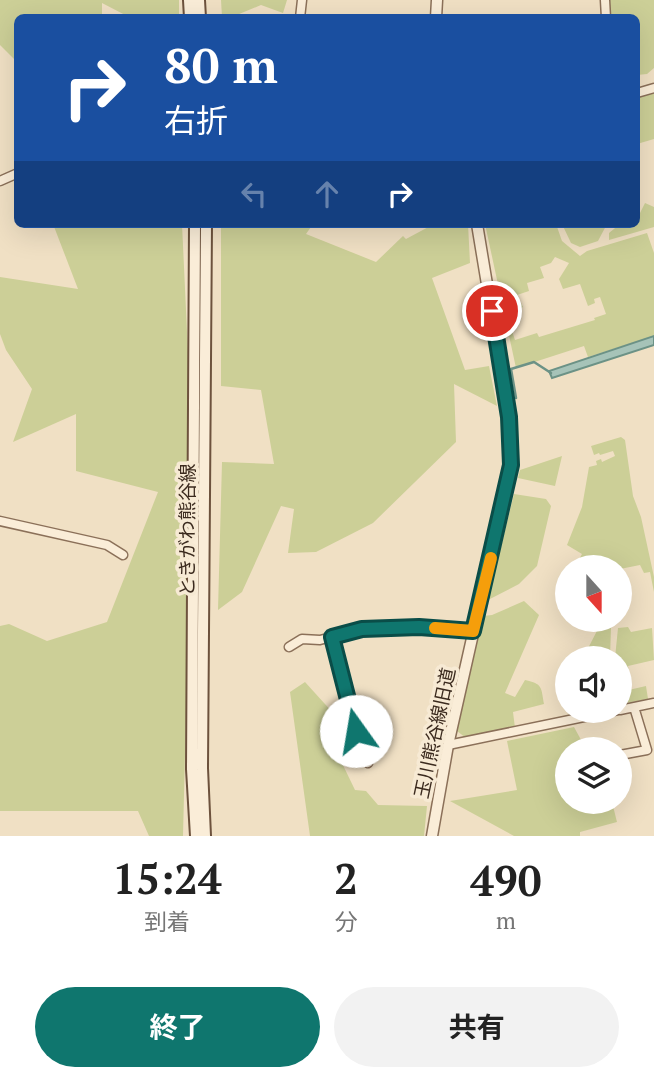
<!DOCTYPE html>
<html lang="ja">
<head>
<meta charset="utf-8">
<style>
  :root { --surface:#fff; --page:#f2f2f2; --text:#222; --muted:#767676; --accent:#0f766e }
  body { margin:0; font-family:"PT Serif","Noto Sans JP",serif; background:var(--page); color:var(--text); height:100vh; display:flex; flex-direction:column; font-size:26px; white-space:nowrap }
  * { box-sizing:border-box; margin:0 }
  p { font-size:23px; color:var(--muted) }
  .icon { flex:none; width:38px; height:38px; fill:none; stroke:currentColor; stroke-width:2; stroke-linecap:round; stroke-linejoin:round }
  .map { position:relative; height:836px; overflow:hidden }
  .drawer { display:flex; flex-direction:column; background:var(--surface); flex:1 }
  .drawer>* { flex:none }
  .top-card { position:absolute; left:14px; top:14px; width:626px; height:214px; border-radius:10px; box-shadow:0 7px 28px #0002; background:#1a4fa0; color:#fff; overflow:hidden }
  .needle { width:46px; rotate:159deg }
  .fabs { position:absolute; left:555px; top:555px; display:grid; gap:14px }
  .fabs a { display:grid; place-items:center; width:77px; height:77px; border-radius:50%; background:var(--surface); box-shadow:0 7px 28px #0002; font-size:35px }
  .pin { position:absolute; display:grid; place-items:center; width:60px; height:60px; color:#fff; margin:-30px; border:4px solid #fff; border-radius:50%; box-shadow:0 2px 7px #0007 }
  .me { position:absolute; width:77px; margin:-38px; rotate:347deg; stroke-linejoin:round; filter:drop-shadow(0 0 5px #0008) }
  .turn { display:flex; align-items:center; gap:24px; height:147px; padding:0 35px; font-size:32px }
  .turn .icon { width:91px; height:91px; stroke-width:2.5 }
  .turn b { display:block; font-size:49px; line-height:60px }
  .lanes { display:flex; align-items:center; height:66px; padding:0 35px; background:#0003; justify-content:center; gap:35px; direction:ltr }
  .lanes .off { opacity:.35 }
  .eta { display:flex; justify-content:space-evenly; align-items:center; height:119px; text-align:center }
  .eta b { font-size:42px; font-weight:700; line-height:49px }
  .primary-button { display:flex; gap:14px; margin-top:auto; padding:14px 35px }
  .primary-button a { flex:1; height:80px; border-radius:42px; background:var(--accent); color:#fff; font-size:28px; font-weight:700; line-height:80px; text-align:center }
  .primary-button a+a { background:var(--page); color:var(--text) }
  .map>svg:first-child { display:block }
  .green { fill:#cccf97; fill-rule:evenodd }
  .water { fill:#a6c3b8; stroke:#6c9286; stroke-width:2 }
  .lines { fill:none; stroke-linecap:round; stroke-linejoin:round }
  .stream { stroke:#6c9286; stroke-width:2.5 }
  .minor-casing { stroke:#8b7059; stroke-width:11 }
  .tertiary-casing { stroke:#8b7059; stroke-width:13 }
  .secondary-casing { stroke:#6d523d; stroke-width:14 }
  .minor { stroke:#faedd8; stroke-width:8 }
  .tertiary { stroke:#faedd8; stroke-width:10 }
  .secondary { stroke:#faedd8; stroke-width:10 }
  .route-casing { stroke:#0a4d48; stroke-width:18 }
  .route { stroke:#0f766e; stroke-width:12 }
  .slow { stroke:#f59e0b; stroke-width:12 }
  .labels { text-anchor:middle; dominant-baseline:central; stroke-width:7; stroke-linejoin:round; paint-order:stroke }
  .street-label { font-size:19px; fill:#3b2a1e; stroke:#f7ead4 }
</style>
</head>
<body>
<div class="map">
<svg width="654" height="836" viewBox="0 0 654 836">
  <rect width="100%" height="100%" fill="#f0e0c4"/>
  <!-- green -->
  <path class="green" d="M0,0H179V17H129L102,3V17L18,18L17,62L0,45Z
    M221,0H287L283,13L261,5L232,17H222Z
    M609,0H654V68L647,74L637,75V18L611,17Z
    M654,89V139L637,144V97Z
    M645,203L654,207V227L609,240V233L620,224H637V219Z
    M53,224H182L190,396L188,633L183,836H149L138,811H0V626L9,624L47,641L107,622L158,492L76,471V414L13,442L32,389L6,350L0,334V277L78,289Z
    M221,224H313L306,234L376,262L403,236L406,239L434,224H468L470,263L432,278L465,370L489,366L497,406L454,384L456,442L373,523L316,552L288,553L294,509L281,506L242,592L218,610L222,462L274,464L261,390L221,386Z
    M485,224H556L562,241L580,256L587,251L647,233L654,253V336L588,357L584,346L516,368ZM555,257L569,263L559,279L563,289L580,284L588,306L595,303L594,299L600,297L606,314L594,318L595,320L539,337L537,333L515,340L510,325L515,323V314L520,312L519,309L523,307L521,303L517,304L514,296L529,291L527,283L544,278L540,267L551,263Z
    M562,224H607L598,241L580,247L571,243Z
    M621,437L625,440L633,496L641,517L654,577V592L650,572L644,573L640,565L620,569V567H575L582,554L567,545L582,507L589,467L597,465L596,461L601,459L602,462L615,456L613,451L600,455L599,453L594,455L591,446Z
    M562,456L555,486L518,478L520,470Z
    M514,494L546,499L551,506L537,566L519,584L488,600Z
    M524,601L539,615L505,693L515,697L525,680C543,684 541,687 544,704L513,712L515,728L466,738L457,731L483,616L492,615Z
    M600,625L611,628L610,658H583Z
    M628,627L631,632L652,628L654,660L628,666L630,678L620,681V672L623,670L620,667V658H615L618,628Z
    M305,682L334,714L325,728L355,790L366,791L378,805L427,806L424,836H310L290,692Z
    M646,686L648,699L620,704V692Z
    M574,727L586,749H567V802H612L617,822L580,832V836H514L450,801L517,790L507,741Z"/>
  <!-- water -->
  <path class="water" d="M654,336V345L552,378L549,371Z"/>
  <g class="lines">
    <!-- stream -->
    <path class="stream" d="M516,398L511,369L534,362L551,373"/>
    <defs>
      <path id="minor" d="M605,0L606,18
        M300,18L302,0
        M637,93L654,88
        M0,181L18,173
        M0,521L107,545L123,555
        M332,637L356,731L368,763
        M289,647L302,639L320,640L362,629L419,627L473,631
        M620,710L654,703
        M448,745L618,710
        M620,755L647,750L634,707"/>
      <path id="tertiary" d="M436,18L437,0
        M432,836L448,745L511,465L509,417L477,224"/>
      <path id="secondary" d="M189,0L190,18
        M199,0L200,18
        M195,224L192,769L196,836
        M205,836L202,768L206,224"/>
    </defs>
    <!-- minor casing -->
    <use href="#minor" class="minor-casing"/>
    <!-- tertiary casing -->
    <use href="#tertiary" class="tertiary-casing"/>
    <!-- secondary casing -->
    <use href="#secondary" class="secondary-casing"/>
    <!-- minor -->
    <use href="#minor" class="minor"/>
    <!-- tertiary -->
    <use href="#tertiary" class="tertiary"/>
    <!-- secondary -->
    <use href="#secondary" class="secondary"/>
  </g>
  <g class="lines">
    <defs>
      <path id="route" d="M356,731L332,637L362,629L419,627L473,631L511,465L509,417L492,311"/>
    </defs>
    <!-- route casing -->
    <use href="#route" class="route-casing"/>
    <!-- route -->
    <use href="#route" class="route"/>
    <!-- slow -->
    <path class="slow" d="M435,628L473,631L491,558"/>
  </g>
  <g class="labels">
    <!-- street labels -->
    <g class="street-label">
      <text transform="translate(186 530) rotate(-90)">ときがわ熊谷線</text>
      <text transform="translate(434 733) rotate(-78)">玉川熊谷線旧道</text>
    </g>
  </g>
</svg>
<div class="fabs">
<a><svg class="needle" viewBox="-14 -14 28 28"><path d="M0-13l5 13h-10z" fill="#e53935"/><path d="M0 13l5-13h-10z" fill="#767676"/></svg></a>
<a><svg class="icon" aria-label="sound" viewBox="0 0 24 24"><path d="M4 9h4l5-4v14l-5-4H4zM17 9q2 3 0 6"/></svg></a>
<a><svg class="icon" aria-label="layers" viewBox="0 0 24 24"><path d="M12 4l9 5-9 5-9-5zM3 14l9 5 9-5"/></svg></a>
</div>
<div class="pin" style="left:492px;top:311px;background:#d93025"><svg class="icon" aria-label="arrive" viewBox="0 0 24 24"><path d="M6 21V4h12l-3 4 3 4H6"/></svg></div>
<svg class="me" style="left:356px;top:731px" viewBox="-20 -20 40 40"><circle r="19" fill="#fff"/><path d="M0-13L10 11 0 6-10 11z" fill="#0f766e"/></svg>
<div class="top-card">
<div class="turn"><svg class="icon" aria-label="right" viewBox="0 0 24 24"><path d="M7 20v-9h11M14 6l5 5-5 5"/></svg><div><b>80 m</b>右折</div></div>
<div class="lanes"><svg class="icon off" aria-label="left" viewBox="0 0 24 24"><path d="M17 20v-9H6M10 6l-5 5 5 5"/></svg><svg class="icon off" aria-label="ahead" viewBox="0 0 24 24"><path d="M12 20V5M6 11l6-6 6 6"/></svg><svg class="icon" aria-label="right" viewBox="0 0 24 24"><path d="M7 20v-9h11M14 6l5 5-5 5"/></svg></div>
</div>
</div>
<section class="drawer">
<div class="eta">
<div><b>15:24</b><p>到着</p></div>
<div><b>2</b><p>分</p></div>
<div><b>490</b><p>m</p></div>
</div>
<div class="primary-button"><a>終了</a><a>共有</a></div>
</section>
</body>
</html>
